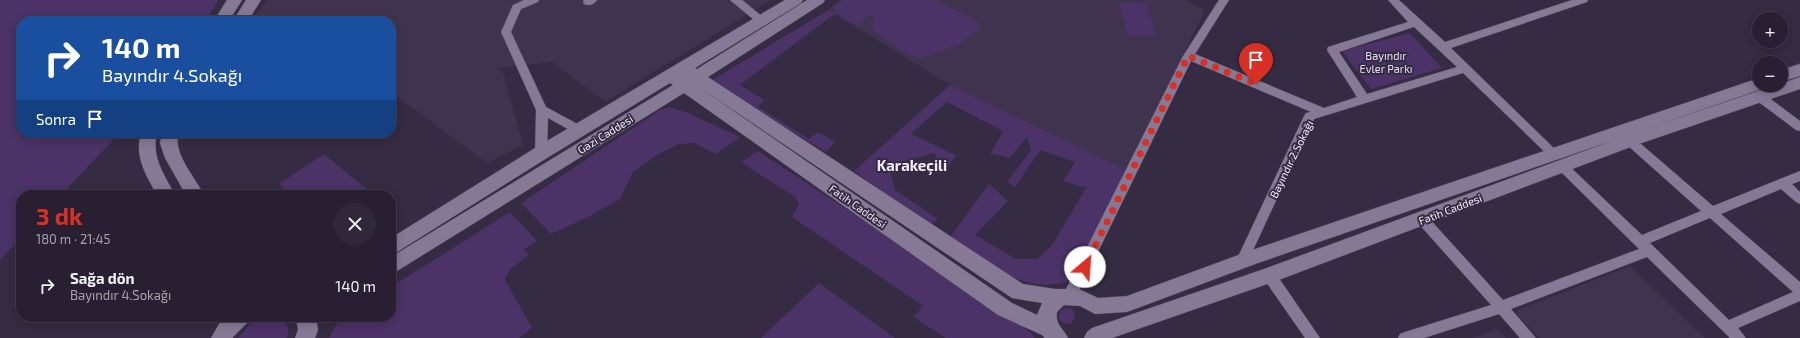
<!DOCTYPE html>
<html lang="tr">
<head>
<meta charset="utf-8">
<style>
  :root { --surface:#282032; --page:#30283a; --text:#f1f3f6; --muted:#a5a3ac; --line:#443e4d; --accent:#d93025 }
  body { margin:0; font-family:"Exo 2",sans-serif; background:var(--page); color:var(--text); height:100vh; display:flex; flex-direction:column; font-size:15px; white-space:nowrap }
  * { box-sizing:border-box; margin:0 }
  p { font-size:13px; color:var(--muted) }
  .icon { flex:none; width:22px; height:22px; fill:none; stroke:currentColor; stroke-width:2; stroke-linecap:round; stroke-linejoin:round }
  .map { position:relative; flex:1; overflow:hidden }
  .sheet { position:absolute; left:16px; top:190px; width:380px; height:132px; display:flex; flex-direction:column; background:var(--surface); border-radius:16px; box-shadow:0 2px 10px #0003,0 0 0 1px var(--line) }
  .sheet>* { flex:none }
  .guide { position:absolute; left:16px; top:16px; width:380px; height:122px; border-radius:16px; box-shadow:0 2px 10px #0003,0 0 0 1px var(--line); background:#1a4fa0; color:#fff; overflow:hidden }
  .tools { position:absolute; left:1752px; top:12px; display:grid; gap:8px }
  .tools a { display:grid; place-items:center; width:36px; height:36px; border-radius:50%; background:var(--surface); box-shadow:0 2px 10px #0003,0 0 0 1px var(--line); font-size:20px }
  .pin { position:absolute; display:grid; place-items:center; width:34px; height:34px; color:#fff; margin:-41px -17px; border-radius:50% 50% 50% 0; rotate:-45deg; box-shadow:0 0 4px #0007 }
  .pin .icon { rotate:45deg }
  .me { position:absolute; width:44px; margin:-22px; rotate:27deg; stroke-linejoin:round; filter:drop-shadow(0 0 3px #0008) }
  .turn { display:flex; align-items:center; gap:14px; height:84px; padding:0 20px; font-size:18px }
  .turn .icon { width:52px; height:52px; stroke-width:2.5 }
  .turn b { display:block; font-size:28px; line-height:34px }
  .then { display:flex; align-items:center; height:38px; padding:0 20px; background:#0003; gap:8px; font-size:15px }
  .round { display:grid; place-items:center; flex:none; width:42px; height:42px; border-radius:21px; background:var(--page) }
  .headline { display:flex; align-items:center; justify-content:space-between; height:68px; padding:0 20px }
  h1 { font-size:24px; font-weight:700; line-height:30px; color:var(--accent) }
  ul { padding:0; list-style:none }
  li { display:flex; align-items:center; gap:12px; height:56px; padding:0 20px }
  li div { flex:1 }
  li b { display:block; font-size:15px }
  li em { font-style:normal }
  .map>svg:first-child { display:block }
  .built { fill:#40334f }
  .green { fill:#4b3267 }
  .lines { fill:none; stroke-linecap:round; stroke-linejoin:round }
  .street-casing { stroke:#50475a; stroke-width:1 }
  .secondary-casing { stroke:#50475a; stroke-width:1 }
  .street { fill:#857995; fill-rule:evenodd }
  .secondary { fill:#857995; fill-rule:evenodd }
  .route { stroke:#d93025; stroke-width:7; stroke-dasharray:0 12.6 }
  .labels { text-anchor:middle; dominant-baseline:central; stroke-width:4; stroke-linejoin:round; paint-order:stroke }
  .park-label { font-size:11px; fill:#e6def3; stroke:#352b42 }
  .street-label { font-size:11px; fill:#f1ebfa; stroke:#352b42 }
  .district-label { font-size:15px; font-weight:bold; fill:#f1ebfa; stroke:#352b42 }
</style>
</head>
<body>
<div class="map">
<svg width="1800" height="338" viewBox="0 0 1800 338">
  <rect width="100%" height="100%" fill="#352b42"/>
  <!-- built -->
  <path class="built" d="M267,0H771L605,102L552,62L496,68L503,72L523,145L487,163L391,92V21H252Z
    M842,0H1185L1205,10L1127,170L960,91L828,10Z
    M1630,266L1705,338H1539L1517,315L1518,310Z
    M1498,329L1506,338H1472Z"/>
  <!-- green -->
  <path class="green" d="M0,0H219L205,21H21V133H120L61,195H21V238L0,260Z
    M842,0H936L978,22L981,29L959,44L920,59L907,54L873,31L872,25L875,17L869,15L864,19L861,26L851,23L836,13L740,85L764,100L758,107L809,139L818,132L835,142L826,152L709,82L828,10L836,13L833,6Z
    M1146,2L1156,35L1128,36L1119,3Z
    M1410,33L1442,68L1371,89L1342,51Z
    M950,85L1127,170L1072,280C1027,298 984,262 950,237L989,184L1008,201L975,235L1016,259H1037L1052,245L1086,188L1063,181L1075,162L1040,150L1015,187L1007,182L1031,150L1027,137L1010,158L990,154L1003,131L947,102L911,134L956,155L943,174L934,153L889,165L895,190L938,219L929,225L854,171Z
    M669,107L683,111L740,137L716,154L694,143L679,144L657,155L633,172L620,199L588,217L551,234L521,203L660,110Z
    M758,151L1015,320L1034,336V338H946L913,317L923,306L792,217L799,204L795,197L741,162Z
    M324,154L374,195H291L279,184Z
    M510,212L537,241L524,249L529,255L510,269L505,280L532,328L519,338H329L336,325L347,317H391V287Z
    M819,283L895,338H761Z
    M1059 316a8 8 0 1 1 16 0a8 8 0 1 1-16 0Z
    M268,318C281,318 292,323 287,338H238L250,324Z"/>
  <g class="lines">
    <defs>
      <path id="street" d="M524,0H539L538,2L521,9L511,32L546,107L583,127L585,130L583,133L579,134L575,133L548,118L547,153L545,156L541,158L537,156L535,153L536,110L501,32L513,5Z
        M584,0H597C594,5 589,6 584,4L583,2Z
        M730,0H742L768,21L763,25L759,24Z
        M1219,0H1229L1195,54L1324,108L1357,97L1327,50L1328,47L1408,22L1388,0H1399L1445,42L1572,0H1588L1587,2L1451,48L1560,154L1558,157L1554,159L1550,157L1463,73L1314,119L1248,261L1247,265L1242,266L1237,265L1236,261L1304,116L1306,113L1311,112L1191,61L1075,299L1070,301L1065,299L1063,295L1183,56ZM1414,27L1457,67L1367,94L1339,52Z
        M1760,93L1764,94L1800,121V131L1796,130L1756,100L1754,97L1756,94Z
        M1630,137L1634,138L1713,206L1800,171V181L1792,184L1800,192V204L1796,202L1781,189L1721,214L1800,282V301L1738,328L1746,338H1730L1647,257L1511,309L1536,338H1520L1499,314L1424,338H1398L1400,334L1405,332L1491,305L1418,223L1416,219L1418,215L1422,214L1426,215L1503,300L1639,249L1558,169L1556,166L1558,163L1562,161L1566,163L1642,235L1701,211L1626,144L1624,141L1626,138ZM1710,218L1793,292L1729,320L1650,243Z
        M1269,269L1274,271L1320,338H1305L1264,279L1262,275L1264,271Z"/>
      <path id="secondary" d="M227,0H242L229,21H214Z
        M246,0H261L248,21H233Z
        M785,0H803L801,3L695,68L697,69L807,0H825L823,3L708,77L1023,284L1055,289H1079L1098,298L1127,296L1252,250L1759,78V85H1766L1765,88L1642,130L1800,77V89L1636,145L1276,281L1112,338H1084L1087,332L1092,328L1264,269L1617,139L1258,263L1127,312L1095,314L1080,306L1064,305L1057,312C1055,325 1063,328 1068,338H1045L1042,335L998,315L684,93L397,271L391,274V257L673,85L670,83L547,158L397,252L391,254V238L535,148ZM696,85L1012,298L1042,303L1037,315L1012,303Z
        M1800,64V76L1781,82V70Z
        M141,133H157C151,157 164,174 175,195H157C146,175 134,157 141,133Z
        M162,133H178C174,156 194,175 204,195H186L165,158L160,143Z
        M227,317H250L247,323L232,338H211L219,324Z
        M296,317H316L318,330L315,338H295L298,330Z"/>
    </defs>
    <!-- street casing -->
    <use href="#street" class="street-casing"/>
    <!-- secondary casing -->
    <use href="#secondary" class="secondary-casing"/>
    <!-- street -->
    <use href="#street" class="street"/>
    <!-- secondary -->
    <use href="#secondary" class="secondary"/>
  </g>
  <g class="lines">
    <!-- route -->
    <path class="route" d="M1085,267L1188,56L1256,84"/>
  </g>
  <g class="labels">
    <!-- park labels -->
    <g class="park-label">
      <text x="1386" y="55">Bayındır<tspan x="1386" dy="13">Evler Parkı</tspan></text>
    </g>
    <!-- street labels -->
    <g class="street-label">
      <text transform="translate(605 134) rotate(-32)">Gazi Caddesi</text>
      <text transform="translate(1291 159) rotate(-64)">Bayındır 2.Sokağı</text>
      <text transform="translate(858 206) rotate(35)">Fatih Caddesi</text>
      <text transform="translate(1450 209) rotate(-21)">Fatih Caddesi</text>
    </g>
    <!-- district labels -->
    <g class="district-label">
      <text x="912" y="165">Karakeçili</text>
    </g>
  </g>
</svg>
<div class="tools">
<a>+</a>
<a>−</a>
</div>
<div class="pin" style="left:1256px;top:84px;background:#d93025"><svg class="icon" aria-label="arrive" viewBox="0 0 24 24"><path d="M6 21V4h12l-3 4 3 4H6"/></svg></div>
<svg class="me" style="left:1085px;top:267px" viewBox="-20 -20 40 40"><circle r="19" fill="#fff"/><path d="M0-13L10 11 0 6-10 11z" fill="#d93025"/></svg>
<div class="guide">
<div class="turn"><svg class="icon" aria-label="right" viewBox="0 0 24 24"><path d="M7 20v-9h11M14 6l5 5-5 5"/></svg><div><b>140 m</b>Bayındır 4.Sokağı</div></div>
<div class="then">Sonra<svg class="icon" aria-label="arrive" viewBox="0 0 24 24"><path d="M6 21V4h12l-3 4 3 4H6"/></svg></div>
</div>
<section class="sheet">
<div class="headline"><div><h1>3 dk</h1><p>180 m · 21:45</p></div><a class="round"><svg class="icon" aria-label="close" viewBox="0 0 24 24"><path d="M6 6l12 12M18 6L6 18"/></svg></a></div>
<ul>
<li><svg class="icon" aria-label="right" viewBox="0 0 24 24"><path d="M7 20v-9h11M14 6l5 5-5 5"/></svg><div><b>Sağa dön</b><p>Bayındır 4.Sokağı</p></div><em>140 m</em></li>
</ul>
</section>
</div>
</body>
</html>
